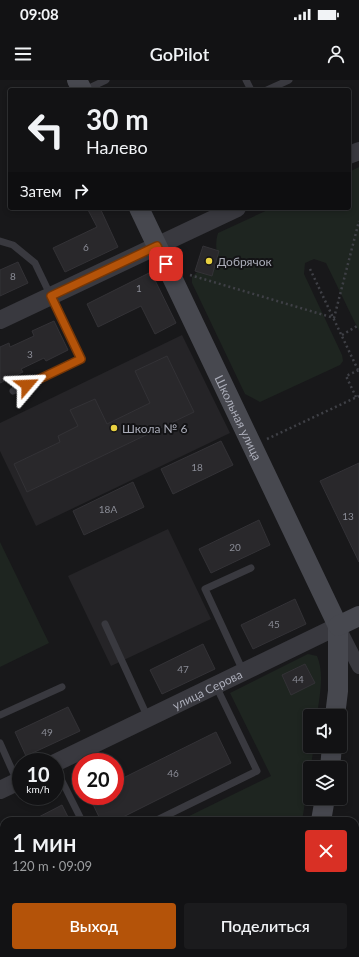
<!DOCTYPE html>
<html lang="ru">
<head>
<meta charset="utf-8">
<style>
  :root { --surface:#121214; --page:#1b1b1d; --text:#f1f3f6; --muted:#9c9ea0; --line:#313234; --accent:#b45309 }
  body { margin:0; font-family:Lato,sans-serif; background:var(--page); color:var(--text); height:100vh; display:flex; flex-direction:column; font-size:15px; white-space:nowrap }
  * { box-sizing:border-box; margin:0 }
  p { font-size:13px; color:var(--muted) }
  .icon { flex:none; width:22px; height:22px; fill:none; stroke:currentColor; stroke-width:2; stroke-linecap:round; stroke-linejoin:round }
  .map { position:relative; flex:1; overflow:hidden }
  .panel { position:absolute; left:0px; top:737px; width:359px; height:140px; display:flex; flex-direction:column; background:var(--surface); border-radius:12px 12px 0 0; box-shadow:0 2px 6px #0003,0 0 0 1px var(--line) }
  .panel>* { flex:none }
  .banner { position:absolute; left:8px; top:8px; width:343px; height:122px; border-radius:4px; box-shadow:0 2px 6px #0003,0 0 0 1px var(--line); background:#121214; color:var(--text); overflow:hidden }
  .tools { position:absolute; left:303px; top:629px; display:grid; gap:8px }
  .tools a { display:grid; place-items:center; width:44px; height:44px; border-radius:4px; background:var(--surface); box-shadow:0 2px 6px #0003,0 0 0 1px var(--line); font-size:20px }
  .speed { position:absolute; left:12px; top:673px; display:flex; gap:8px; font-size:20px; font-weight:700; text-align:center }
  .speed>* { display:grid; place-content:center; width:52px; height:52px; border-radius:50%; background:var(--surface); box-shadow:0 2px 6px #0003,0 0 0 1px var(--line); line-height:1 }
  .speed small { font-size:10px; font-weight:400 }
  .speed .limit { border:6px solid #d22; background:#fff; color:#111 }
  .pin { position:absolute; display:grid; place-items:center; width:34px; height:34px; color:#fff; margin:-17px; border-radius:8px; box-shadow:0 2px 6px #0006 }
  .me { position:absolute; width:44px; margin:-22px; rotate:64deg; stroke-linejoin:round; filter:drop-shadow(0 0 3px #0008) }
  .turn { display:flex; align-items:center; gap:14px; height:84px; padding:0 12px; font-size:18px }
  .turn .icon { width:52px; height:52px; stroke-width:2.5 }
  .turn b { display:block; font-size:28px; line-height:34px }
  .then { display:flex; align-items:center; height:38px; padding:0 12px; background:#0003; gap:8px; font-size:15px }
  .round { display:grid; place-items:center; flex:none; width:42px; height:42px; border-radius:4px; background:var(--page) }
  .headline { display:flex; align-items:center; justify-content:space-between; height:68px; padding:0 12px }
  h1 { font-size:24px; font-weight:600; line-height:30px }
  .cta { display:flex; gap:8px; margin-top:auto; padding:8px 12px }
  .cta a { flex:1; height:46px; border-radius:4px; background:var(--accent); color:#fff; font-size:16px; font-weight:600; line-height:46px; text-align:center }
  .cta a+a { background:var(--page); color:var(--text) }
  .status { display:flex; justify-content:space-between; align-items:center; height:28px; padding:0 20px; background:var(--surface); direction:ltr }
  .status svg { height:11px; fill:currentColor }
  header { display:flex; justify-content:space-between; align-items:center; height:52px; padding:0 12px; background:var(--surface); font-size:18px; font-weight:600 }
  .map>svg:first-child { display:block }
  .built { fill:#252427 }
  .green { fill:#1e2520 }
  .building { fill:#29282b; stroke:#333236 }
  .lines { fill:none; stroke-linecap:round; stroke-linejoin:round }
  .path { stroke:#3f4046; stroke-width:2.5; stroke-dasharray:2 3; stroke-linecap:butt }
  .service { stroke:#39393f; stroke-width:7 }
  .minor { stroke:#39393f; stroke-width:14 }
  .tertiary { stroke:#39393f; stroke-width:18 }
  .secondary { stroke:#47484f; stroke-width:20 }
  .route-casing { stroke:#753606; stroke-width:10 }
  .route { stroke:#b45309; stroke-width:7 }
  .poi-dot { fill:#e9d141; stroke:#131315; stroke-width:1.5 }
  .labels { text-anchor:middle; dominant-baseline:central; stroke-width:4; stroke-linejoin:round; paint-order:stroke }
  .number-label { font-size:10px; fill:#8a8c96 }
  .poi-label { font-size:12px; fill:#abadb9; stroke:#131315; text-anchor:start }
  .street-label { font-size:12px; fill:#abadb9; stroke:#131315 }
</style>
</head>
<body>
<div class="status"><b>09:08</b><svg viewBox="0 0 49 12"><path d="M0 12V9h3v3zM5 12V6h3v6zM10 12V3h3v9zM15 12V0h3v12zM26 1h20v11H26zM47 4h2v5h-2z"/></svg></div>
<header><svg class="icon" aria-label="menu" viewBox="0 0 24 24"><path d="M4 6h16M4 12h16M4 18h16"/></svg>GoPilot<svg class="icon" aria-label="person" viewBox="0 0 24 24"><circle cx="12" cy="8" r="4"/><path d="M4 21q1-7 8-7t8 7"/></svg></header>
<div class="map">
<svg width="359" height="877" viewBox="0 0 359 877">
  <rect width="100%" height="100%" fill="#18181a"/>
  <!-- built -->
  <path class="built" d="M182,255L230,353L36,446L0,371V343Z
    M168,449L211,539L111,586L68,496Z"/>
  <!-- green -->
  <path class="green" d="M359,87V251L326,183L314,179L305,183L304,194L342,275L343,281L340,285L260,322L245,314L192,203V197L199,190C229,189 211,175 218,153L272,128H349V92Z
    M0,462L49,563L0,587Z
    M308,574L317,576C325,594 319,618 317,636H310V666H314L302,741H179L271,696L230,613Z
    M28,873H275L274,877H30Z"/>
  <!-- building -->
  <path class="building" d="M87,128H100L118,167L65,192L53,168L97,147Z
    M203,166L219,171L212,196L195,191Z
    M18,182L28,203L0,216V190Z
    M151,192L176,243L155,254L141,226L98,247L87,224Z
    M54,241L68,270L46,281L44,278L21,289L23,292L0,303V267L9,263L10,267L34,256L32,251Z
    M167,276L194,332L27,412L14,384L60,362L58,356L78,346L70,330L95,319L107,344L150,323L135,291Z
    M221,361L233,385L173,414L161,389Z
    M359,383V482L320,401Z
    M133,402L144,427L84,455L73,431Z
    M259,440L270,465L211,493L199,469Z
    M295,519L306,544L253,569L241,545Z
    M203,564L215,589L162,614L150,590Z
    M305,584L315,603L291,615L282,595Z
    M68,627L80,651L26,676L15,652Z
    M216,652L231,683L115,741H101L89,716H115V702Z
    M62,725L70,741H31Z"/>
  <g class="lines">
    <!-- path -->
    <path class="path" d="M310,189L358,290
      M190,195L334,238L359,141
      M342,255L359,245
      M356,317L346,296L359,290
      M267,359L359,316"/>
    <!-- service -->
    <path class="service" d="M246,0L251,10
      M85,10L106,0
      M267,10L289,0
      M0,161L13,165L35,183L81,279L13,311
      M105,544L148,638
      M243,591L205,509L251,488
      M0,635L62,607
      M0,663L17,701
      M55,687L82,741
      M155,741L257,691L216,606
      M0,817L4,816
      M0,839L4,847
      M17,873L19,877"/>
    <!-- minor -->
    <path class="minor" d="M339,548L359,587"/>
    <!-- tertiary -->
    <g class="tertiary">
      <path d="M349,75L359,71"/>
      <path d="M0,240L237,128"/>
      <path id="s1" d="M55,683L338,546"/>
      <path d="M0,710L21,700"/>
    </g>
    <!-- secondary -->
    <g class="secondary">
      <path d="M77,0L82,10"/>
      <path id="s2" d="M139,128L338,546V611L335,636"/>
      <path d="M338,546L359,536"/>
      <path d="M330,688L332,666"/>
      <path d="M321,741L325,718"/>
      <path d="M293,877L294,873"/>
    </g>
  </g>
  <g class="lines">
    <defs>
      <path id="route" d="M27,305L81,279L51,216L157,166L166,184"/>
    </defs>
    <!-- route casing -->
    <use href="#route" class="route-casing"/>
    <!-- route -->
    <use href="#route" class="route"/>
  </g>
  <!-- markers -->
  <g class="poi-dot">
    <circle cx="209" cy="181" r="4"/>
    <circle cx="114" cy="348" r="4"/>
  </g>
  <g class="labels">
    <!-- number labels -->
    <g class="number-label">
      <text x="86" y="167">6</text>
      <text x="13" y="196">8</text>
      <text x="139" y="208">1</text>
      <text x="30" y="274">3</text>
      <text x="197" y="387">18</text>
      <text x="108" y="429">18А</text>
      <text x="348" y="436">13</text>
      <text x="235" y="467">20</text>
      <text x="274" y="544">45</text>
      <text x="183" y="589">47</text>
      <text x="298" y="599">44</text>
      <text x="47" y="652">49</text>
      <text x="173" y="693">46</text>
    </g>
    <!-- poi labels -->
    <g class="poi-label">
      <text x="217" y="181">Добрячок</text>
      <text x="122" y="348">Школа № 6</text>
    </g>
    <!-- street labels -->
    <g class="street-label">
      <text stroke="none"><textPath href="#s2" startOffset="232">Школьная улица</textPath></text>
      <text stroke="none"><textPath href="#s1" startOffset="169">улица Серова</textPath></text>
    </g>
  </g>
</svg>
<div class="tools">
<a><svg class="icon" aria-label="sound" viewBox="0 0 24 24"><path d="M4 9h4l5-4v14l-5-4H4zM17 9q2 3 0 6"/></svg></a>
<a><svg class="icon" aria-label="layers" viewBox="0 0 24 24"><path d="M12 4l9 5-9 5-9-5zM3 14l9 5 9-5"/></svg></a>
</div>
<div class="speed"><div>10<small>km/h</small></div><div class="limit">20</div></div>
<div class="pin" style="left:166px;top:184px;background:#d93025"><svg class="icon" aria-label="arrive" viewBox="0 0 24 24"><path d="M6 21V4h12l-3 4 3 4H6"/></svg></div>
<svg class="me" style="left:27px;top:305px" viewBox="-20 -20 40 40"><path d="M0-17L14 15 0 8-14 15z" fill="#b45309" stroke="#fff" stroke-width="4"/></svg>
<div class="banner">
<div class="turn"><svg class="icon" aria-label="left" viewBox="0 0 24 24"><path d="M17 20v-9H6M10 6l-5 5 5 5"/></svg><div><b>30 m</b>Налево</div></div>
<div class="then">Затем<svg class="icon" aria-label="right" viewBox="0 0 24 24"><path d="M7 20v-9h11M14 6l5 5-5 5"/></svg></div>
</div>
<section class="panel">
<div class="headline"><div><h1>1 мин</h1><p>120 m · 09:09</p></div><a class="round" style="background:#d93025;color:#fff"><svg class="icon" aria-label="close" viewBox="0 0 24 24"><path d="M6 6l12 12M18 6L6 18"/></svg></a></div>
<div class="cta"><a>Выход</a><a>Поделиться</a></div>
</section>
</div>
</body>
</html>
